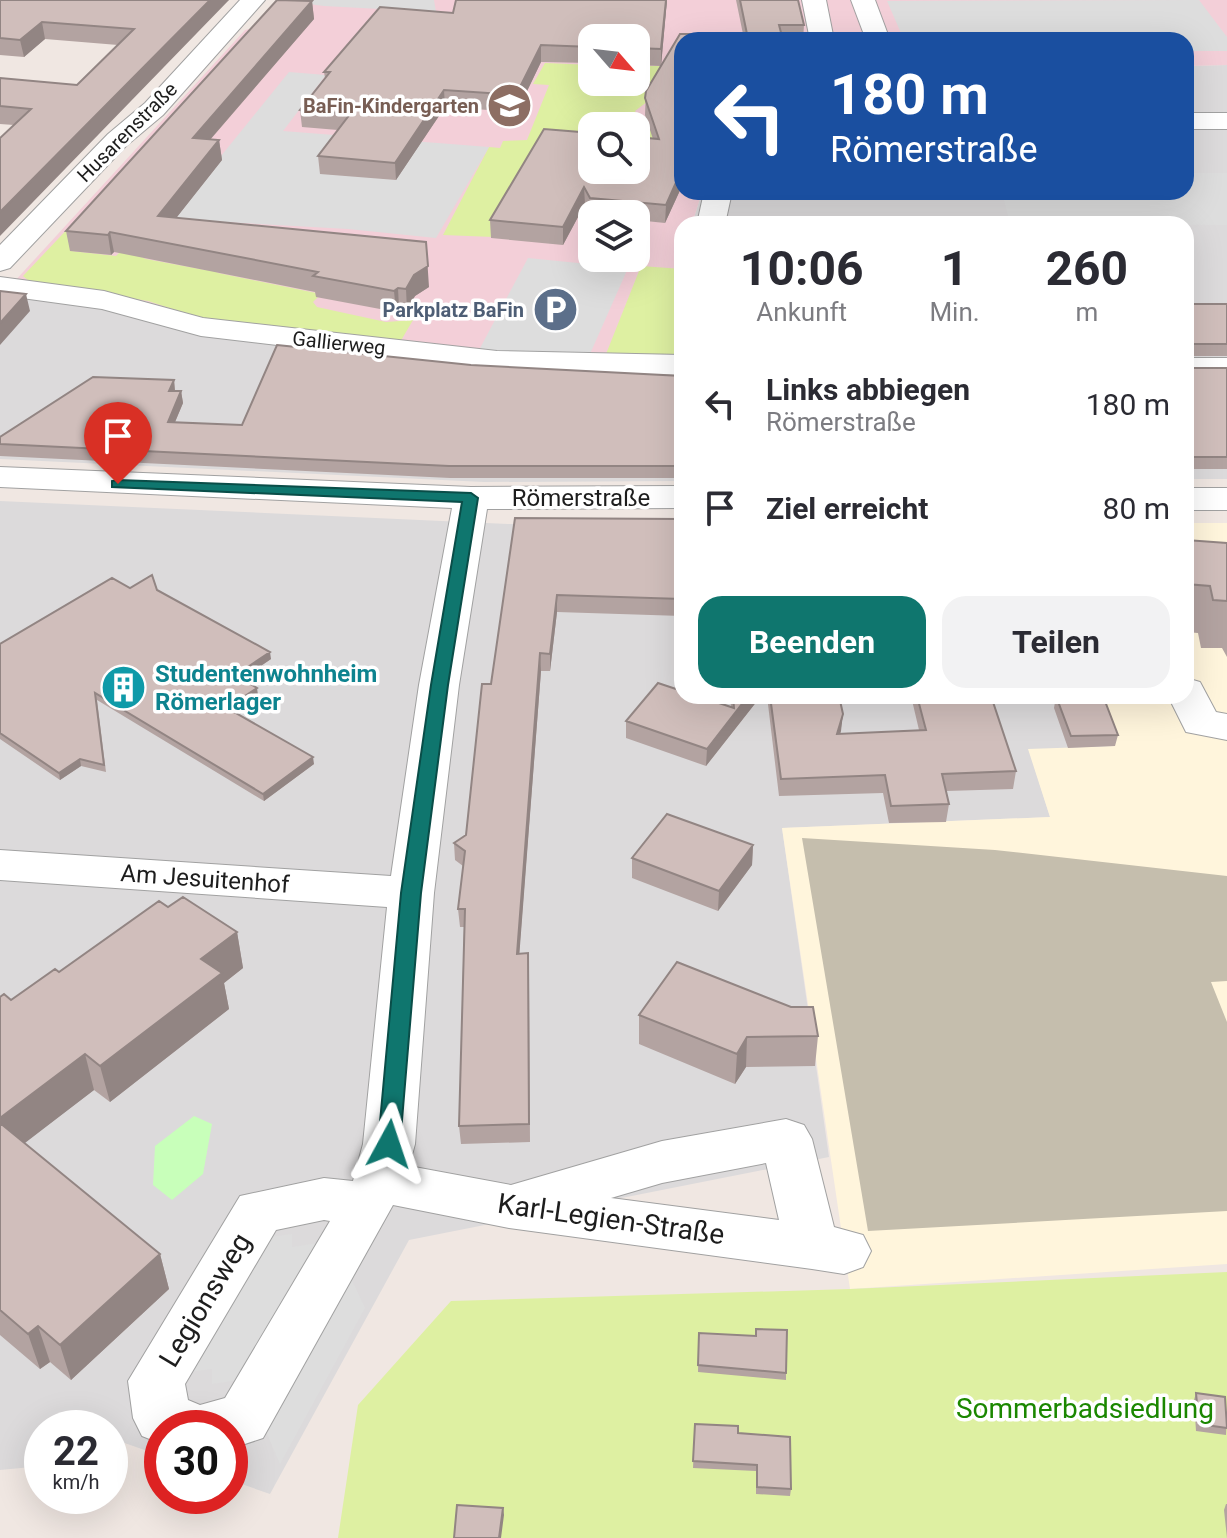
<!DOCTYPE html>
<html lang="de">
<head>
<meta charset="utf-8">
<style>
  :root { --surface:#fff; --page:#f2f2f3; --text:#2b2b33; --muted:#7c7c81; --accent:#0f766e }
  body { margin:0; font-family:Roboto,sans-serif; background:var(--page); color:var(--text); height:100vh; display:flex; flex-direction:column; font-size:30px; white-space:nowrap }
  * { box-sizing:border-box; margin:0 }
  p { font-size:26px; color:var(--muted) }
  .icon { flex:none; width:44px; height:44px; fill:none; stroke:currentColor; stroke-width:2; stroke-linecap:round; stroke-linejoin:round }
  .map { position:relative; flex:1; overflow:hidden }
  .drawer { position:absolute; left:674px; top:216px; width:520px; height:488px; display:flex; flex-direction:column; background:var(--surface); border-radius:24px; box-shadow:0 8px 32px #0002 }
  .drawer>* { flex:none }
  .guide { position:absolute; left:674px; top:32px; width:520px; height:168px; border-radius:24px; box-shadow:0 8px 32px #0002; background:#1a4fa0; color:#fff; overflow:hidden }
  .needle { width:52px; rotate:118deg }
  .tools { position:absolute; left:578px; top:24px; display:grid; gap:16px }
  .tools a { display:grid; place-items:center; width:72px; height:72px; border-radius:16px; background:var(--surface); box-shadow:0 8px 32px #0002; font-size:40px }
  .speed { position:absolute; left:24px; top:1410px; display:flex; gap:16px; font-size:40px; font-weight:700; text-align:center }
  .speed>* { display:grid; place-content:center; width:104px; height:104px; border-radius:50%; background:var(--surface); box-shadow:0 8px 32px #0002; line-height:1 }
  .speed small { font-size:20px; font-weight:400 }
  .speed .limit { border:12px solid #d22; background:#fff; color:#111 }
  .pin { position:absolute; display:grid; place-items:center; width:68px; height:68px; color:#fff; margin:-82px -34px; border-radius:50% 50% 50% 0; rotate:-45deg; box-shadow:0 0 8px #0007 }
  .pin .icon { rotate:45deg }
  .me { position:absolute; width:88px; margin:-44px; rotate:5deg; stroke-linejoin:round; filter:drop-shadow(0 0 6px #0008) }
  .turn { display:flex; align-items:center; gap:28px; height:168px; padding:0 24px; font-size:36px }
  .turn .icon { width:104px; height:104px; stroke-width:2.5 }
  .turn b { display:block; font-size:56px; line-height:68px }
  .eta { display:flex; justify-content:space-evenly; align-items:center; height:136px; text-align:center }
  .eta b { font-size:48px; font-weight:700; line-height:56px }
  .cta { display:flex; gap:16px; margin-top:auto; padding:16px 24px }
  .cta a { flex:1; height:92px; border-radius:24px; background:var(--accent); color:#fff; font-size:32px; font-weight:700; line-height:92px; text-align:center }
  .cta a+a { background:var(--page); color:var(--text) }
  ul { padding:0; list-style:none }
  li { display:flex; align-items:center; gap:24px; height:104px; padding:0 24px }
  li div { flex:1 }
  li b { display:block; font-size:30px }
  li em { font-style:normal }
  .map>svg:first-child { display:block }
  .residential { fill:#dcdadb }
  .commercial { fill:#f3cfd8; fill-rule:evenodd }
  .education { fill:#fff5dc }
  .construction { fill:#c5bead }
  .grass { fill:#def0a2 }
  .park { fill:#c8ffba }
  .parking { fill:#ddd }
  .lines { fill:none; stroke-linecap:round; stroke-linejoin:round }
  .minor-casing { stroke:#a1a1a1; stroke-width:2 }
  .minor { fill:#fff; fill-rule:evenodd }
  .wall { fill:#b3a3a1 }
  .shaded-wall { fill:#928583 }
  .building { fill:#d0bebb; stroke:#928583; stroke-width:2 }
  .route { fill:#0f766e; stroke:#0a4d48; stroke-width:2 }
  .labels { text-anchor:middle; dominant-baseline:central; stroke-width:7; stroke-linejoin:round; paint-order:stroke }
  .far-education-label { font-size:20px; font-weight:bold; fill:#785e54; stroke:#fff; text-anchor:end }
  .far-street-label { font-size:20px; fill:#1d1d1d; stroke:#fff }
  .far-service-label { font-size:20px; font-weight:bold; fill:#4e5e75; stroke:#fff; text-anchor:end }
  .street-label { font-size:24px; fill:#1d1d1d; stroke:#fff }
  .culture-label { font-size:24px; font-weight:bold; fill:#0d838f; stroke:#fff; text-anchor:start }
  .near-street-label { font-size:28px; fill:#1d1d1d; stroke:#fff }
  .near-park-label { font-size:28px; fill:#1b8700; stroke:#fff }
</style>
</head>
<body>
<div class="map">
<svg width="1227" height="1538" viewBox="0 0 1227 1538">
  <rect width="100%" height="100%" fill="#f0e7e2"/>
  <!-- residential -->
  <path class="residential" d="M1227,65V479H1186V224H692L702,192H1186V66Z
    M0,289L682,355V481L484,482L0,459Z
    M0,501L508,524H682V696H1096L1115,746L1029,750L1050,817L782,828L829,1157L409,1240L270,1494L230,1480V1428H162V1456L110,1438V1428H42V1466L0,1470Z"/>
  <!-- commercial -->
  <path class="commercial" d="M279,0H1227V65L1186,66V40H682V192H702L692,224H682L680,355L494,353L203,321L13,283L245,30L253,28ZM592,38H636V82H592ZM592,126H636V170H592ZM592,214H636V258H592Z"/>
  <!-- education -->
  <path class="education" d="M1186,523H1227V1264L850,1289L782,828L1050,817L1028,749L1115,746L1096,696H1186Z"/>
  <!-- construction -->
  <path class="construction" d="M802,838L995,850L1227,876V981L1211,982L1227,1022V1211L868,1231Z"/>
  <!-- grass -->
  <path class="grass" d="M545,63L592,65V82H636V66H679V79L647,83L651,89L660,92L635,111L641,122L664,134L636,170V126H592V150L494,237L443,235L489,147L500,148L503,141L527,140L549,85L533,84Z
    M109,185L71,251L116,256L123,249L146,259L205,270L210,266L218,273L321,294L313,302L317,307L386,322L413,320L399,344L206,320L148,301L30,282L23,276Z
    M641,266L682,269V354H606Z
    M1227,1272V1538H338L358,1405L451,1301L850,1289Z"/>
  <!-- park -->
  <path class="park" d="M194,1116L212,1124L203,1174L172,1200L153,1185L155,1146Z"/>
  <!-- parking -->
  <path class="parking" d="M302,0H434L436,12L324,6L309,4L311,2Z
    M1199,0L1227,37V51H1186V40H904L887,1Z
    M289,72L326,75L283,131L489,147L436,238L348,229L170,219Z
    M1186,173H1227V225L1010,224L1002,192H1186Z
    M528,258L628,268L590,354L478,352Z
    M292,1234V1247L325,1242L246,1379L212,1384V1369L182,1373L262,1238Z
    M349,1274L365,1308L280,1464L264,1427Z"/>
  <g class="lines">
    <defs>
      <path id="minor" d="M240,0H265L163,115L126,146L10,268L0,271V245L108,134L145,103Z
        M802,0H826L834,40H810Z
        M851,0H875L890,40H866Z
        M1186,113H1227V129H1186Z
        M704,192H732L725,224H697Z
        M0,277L104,291L203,318L497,351L682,355V375L497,371L201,336L102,309L0,295Z
        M1186,358H1227V378H1186Z
        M0,467L471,487L682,486V508L487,509L459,685L434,893L415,1144L409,1166L511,1185L662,1141L786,1119L804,1125L812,1139L834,1227L863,1235L871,1251L863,1267L844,1274L812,1269L509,1228L393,1205L263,1438L230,1449V1428H162V1444L142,1436L133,1418L128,1381L240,1196L324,1178L353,1181L363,1144L387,907L0,880V850L391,876L419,685L452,508L0,487ZM766,1163L779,1220L611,1198L662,1183ZM324,1220L330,1221L225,1398L200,1405L188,1400L185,1384L276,1230Z
        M1186,488H1227V510H1186Z
        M1186,678L1200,682L1216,712L1227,714V740L1186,732L1168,696H1186Z"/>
    </defs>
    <!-- minor casing -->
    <use href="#minor" class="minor-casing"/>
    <!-- minor -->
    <use href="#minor" class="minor"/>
  </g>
  <!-- wall -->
  <path class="wall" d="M0,0H229L14,125L0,124V78L77,85L118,45L45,39L24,57L0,55Z
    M456,0H667L661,66L636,65V38H592V63L541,62L517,112L445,107L396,180L320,174L318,156L338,130L302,127L300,110L325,78L324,72L453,13Z
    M736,0H798L804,25L803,40H682V186L665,223L636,220V214H592V216L590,215L585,204L563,245L491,238L490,220L544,129L592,133V170H636V137L653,139L645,115L646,91L680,34H743Z
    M312,1L314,19L210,140H219L222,160L176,218L429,287L415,296L407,310L399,308L396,312L316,297L315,292L114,252L111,255L70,251L66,231Z
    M1186,304H1227V356H1186V368H1227V469H1186Z
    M471,365L682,376V478H450L0,456V437L174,380L175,391H181L183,403L175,422L242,425Z
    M515,518L682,519V616L557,612L550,671H541L519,954L529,971L530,1142L461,1144L459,1126L464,927H460L458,909L463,866L455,860L454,843L466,835L491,684Z
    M1186,540L1227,543V657L1222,648H1201L1198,633L1186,632Z
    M130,588L157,590L271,659L242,679L258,695L233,712L314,764L264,801L97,700L106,772L81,766L60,780L0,739V644Z
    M730,696H761L706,766L626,738V721L731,707Z
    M767,696H839L843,714L840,734L919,730L911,696H991L1016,771L1013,789L946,791L949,804L946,822L889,823L883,793L779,796Z
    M1056,696L1118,735L1115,746L1068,748L1054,708Z
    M753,845L752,865L718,911L632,878V858Z
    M168,907L237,932L243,968L224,983L229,1009L110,1102L94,1090L24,1143L160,1254L169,1289L71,1380L50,1362L40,1369L0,1335V997L11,1000Z
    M791,1007L818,1036L815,1066L746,1067L735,1084L639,1044V1015Z
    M699,1333L756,1336L786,1373V1380L698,1372Z
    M1196,1393L1227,1412L1226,1435L1196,1431L1194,1400Z
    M695,1424L738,1433L791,1489L790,1496L756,1494V1471L693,1468Z
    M1226,1504H1227V1538L1224,1510Z"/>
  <!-- shaded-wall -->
  <path class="shaded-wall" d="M210,0H229L0,236V212Z
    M666,0H667L661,66V49Z
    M312,1L314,19L195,157L193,138Z
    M42,22L45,39L24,57L20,40Z
    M541,45V62L517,112L516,95Z
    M444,90L445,107L396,180L395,163Z
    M219,140L222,160L162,236L158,216Z
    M682,169V186L665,223L666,205Z
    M584,187L585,204L563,245V227Z
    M110,232L114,252L111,255L108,235Z
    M426,242L429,287L415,296L407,310L406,289Z
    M398,288L399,308L396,312L394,291Z
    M26,294L30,311L0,345V323Z
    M174,380L175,392L169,391Z
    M181,391L183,403L170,434L168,422Z
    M557,595V612L550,671V654Z
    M270,652L271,659L237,682L236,675Z
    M540,653L541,671L518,972L517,954Z
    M257,688L258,695L228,715L227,708Z
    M748,696H761L706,766L707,749Z
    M843,714L841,731L835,752L837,734Z
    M313,757L314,764L264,801L263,794Z
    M80,759L81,766L60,780L59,773Z
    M753,845L752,865L718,911L719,891Z
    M237,932L243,968L224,983L229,1009L110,1102L100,1066L201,959Z
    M747,1037L746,1067L735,1084L737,1054Z
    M85,1054L94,1090L8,1156L0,1132V1118Z
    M160,1254L169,1289L71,1380L60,1345Z
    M38,1326L50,1362L40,1369L28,1334Z
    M503,1508L504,1515L501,1538H499Z"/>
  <!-- building -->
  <path class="building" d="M0,0H210L0,212V138L31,109L0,106V78L77,85L134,29L42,22L20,40L0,38Z
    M277,0L312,1L193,138L219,140L158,216L426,242L428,266L414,275L406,289L398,288L394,291L313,276L318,272L110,232L108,235L66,231Z
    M456,0H666L661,49L636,48V38H592V47L541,45L516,95L444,90L395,163L318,156L350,114L300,110L330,72H324L380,7L453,13Z
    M740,0H798L804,25H779L783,40H682V169L666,205L590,198L584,187L563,227L490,220L544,129L592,133V170H636V137L659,139L645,98L646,91L680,34H747Z
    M0,291L26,294L0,323Z
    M1186,304H1227V344H1186V368H1227V457H1186Z
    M277,345L471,365L682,376V466H449L0,444V437L93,377L174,380L169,391H181L168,422L242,425Z
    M515,518L682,519V599L557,595L550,654L540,653L517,954L528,953L529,1124L459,1126L465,909H458L465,851L454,843L466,835L482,684H491Z
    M1186,540L1227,543V601L1213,600L1210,586L1186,584Z
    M152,575L157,590L270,652L236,675L257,688L227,708L313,757L263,794L95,693L104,765L80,759L59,773L0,733V644L112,578L130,588Z
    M658,683L682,691V696H698L734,708L733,696H748L707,749L626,721Z
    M770,696H839L843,714L837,734L926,730L917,696H991L1016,771L942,774L949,804L891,806L885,775L781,779Z
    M1056,696H1103L1118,735L1071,736Z
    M667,814L753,845L719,891L632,858Z
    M183,897L237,932L201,959L222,973L100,1066L85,1054L0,1118V997L4,994L11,1000L55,969L59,972L159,901L168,907Z
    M677,962L791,1007H813L818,1036L747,1037L737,1054L639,1015Z
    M0,1123L160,1254L60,1345L38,1326L28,1334L0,1310Z
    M756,1329L787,1330L786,1373L698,1365L699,1333L756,1336Z
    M1196,1393L1225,1397L1227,1428L1199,1424Z
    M695,1424L738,1426V1433L790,1437L791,1489L757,1487V1465L693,1461Z
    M457,1505L503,1508L499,1538H454Z"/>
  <!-- route -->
  <path class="route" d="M118,480L471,493L478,498L448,685L421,893L400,1144L397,1150L389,1152L381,1150L378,1144L401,893L431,685L462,502L112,487V481Z"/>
  <!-- icons -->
  <defs>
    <symbol id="school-disc" viewBox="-11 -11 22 22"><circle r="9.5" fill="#8d6e63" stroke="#fff"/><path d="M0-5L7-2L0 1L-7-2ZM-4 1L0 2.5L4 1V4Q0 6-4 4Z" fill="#fff"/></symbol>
    <symbol id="parking-disc" viewBox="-11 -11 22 22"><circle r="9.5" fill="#5c6f8a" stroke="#fff"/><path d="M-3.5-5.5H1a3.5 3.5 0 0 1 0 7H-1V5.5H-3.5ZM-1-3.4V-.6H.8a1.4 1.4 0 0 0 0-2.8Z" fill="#fff"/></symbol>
    <symbol id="building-disc" viewBox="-11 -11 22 22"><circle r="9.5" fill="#0f9aa8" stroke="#fff"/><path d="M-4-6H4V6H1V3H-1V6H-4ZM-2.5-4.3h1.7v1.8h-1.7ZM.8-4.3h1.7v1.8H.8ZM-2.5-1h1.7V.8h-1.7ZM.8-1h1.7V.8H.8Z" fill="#fff"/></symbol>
  </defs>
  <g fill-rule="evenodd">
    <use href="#school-disc" x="484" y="80" width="51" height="51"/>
    <use href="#parking-disc" x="530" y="284" width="51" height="51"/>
    <use href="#building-disc" x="98" y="662" width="51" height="51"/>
  </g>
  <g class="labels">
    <!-- far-education labels -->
    <g class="far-education-label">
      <text x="479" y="106">BaFin-Kindergarten</text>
    </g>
    <!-- far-street labels -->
    <g class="far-street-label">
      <text transform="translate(127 132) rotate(-45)">Husarenstraße</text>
      <text transform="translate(339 343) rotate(6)">Gallierweg</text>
    </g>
    <!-- far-service labels -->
    <g class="far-service-label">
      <text x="524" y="310">Parkplatz BaFin</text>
    </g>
    <!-- street labels -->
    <g class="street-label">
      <text x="581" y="498">Römerstraße</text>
      <text transform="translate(205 879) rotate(4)">Am Jesuitenhof</text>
    </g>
    <!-- culture labels -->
    <g class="culture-label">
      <text x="155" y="674">Studentenwohnheim<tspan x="155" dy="28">Römerlager</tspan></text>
    </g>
    <!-- near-street labels -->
    <g class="near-street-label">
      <text transform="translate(611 1219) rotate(8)">Karl-Legien-Straße</text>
      <text transform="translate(205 1300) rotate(-59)">Legionsweg</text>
    </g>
    <!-- near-park labels -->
    <g class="near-park-label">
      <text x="1085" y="1408">Sommerbadsiedlung</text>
    </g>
  </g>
</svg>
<div class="tools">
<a><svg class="needle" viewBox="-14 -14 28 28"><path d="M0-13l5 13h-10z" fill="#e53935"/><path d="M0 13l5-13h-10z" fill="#7c7c81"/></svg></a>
<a><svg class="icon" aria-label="search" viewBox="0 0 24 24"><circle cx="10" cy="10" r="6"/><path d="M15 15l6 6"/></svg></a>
<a><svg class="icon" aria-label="layers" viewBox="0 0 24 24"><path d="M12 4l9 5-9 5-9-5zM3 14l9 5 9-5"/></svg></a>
</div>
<div class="speed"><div>22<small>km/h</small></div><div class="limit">30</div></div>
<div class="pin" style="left:118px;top:484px;background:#d93025"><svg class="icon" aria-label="arrive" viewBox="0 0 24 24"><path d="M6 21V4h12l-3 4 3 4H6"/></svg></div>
<svg class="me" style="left:389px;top:1144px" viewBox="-20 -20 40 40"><path d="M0-17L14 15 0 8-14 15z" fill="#0f766e" stroke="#fff" stroke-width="4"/></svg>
<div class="guide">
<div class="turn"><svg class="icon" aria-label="left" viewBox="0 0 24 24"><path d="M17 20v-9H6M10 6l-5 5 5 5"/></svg><div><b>180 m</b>Römerstraße</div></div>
</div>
<section class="drawer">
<div class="eta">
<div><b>10:06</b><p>Ankunft</p></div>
<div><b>1</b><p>Min.</p></div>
<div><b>260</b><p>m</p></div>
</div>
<ul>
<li><svg class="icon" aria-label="left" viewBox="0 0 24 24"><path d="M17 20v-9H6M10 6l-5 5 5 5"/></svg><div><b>Links abbiegen</b><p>Römerstraße</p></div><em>180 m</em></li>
<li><svg class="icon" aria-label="arrive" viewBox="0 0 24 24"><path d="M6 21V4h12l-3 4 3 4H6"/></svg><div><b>Ziel erreicht</b></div><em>80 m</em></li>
</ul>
<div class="cta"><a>Beenden</a><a>Teilen</a></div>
</section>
</div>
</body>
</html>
